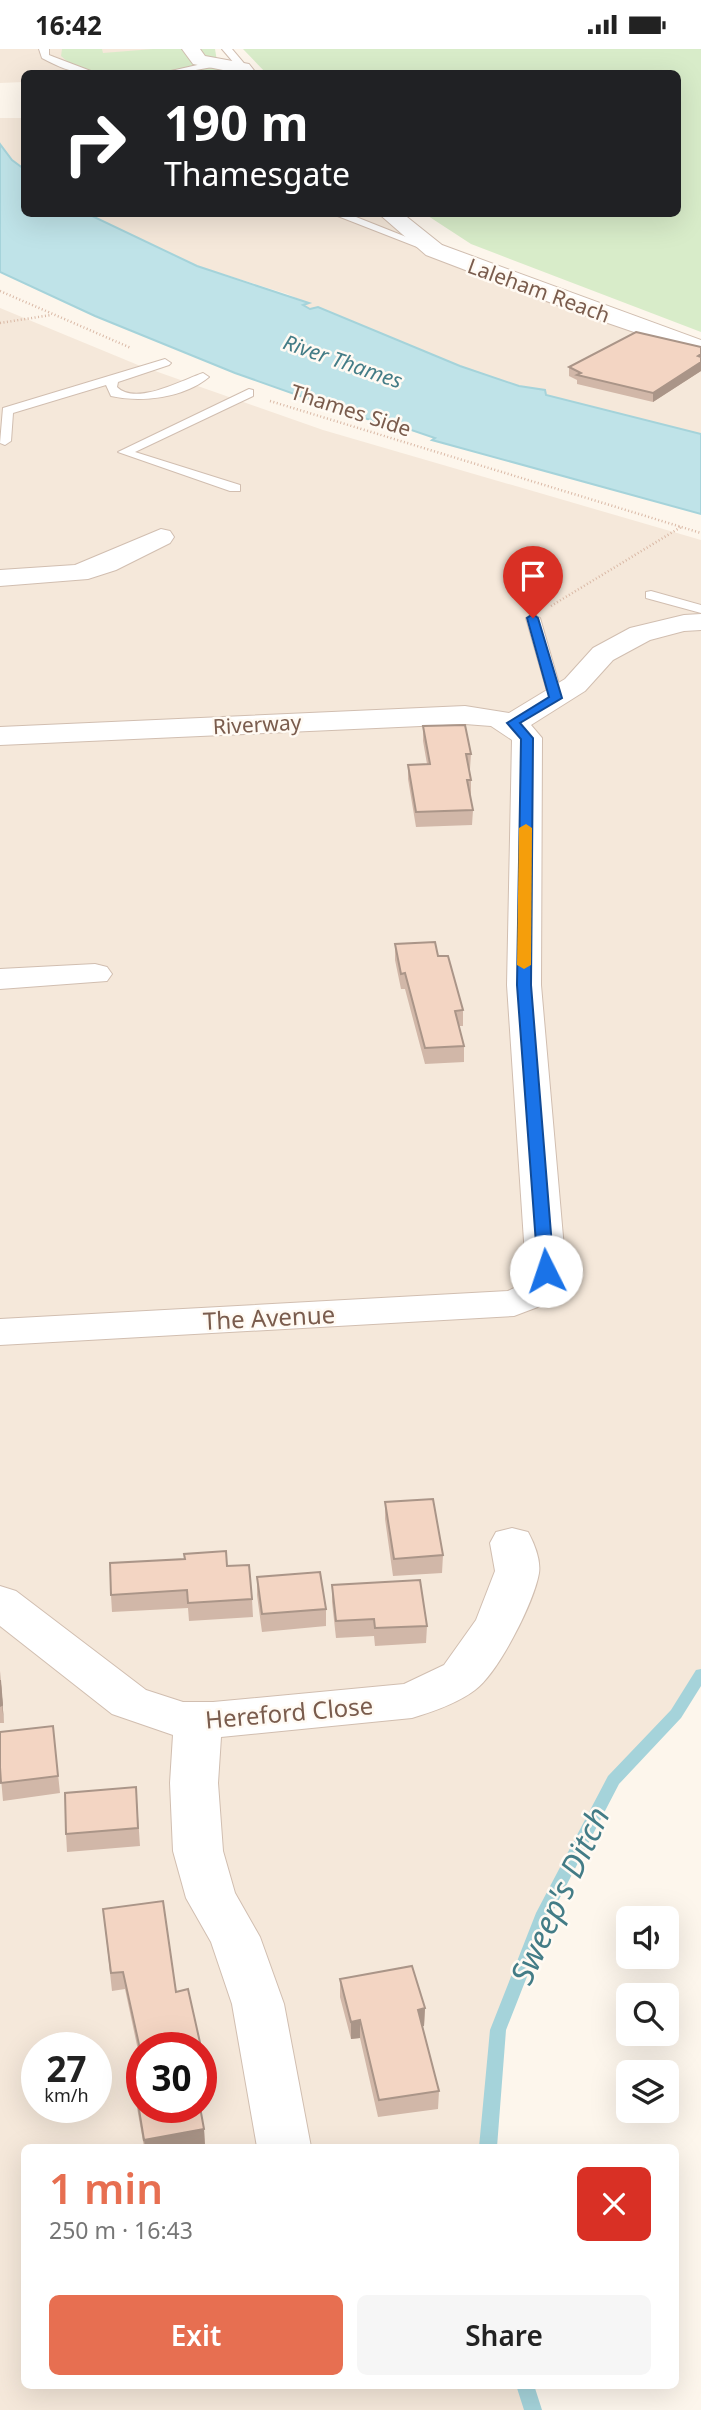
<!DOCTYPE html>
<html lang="en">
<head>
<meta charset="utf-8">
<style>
  :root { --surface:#fff; --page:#f6f6f6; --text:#222; --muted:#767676; --accent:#e76f51 }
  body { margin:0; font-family:"Noto Sans",sans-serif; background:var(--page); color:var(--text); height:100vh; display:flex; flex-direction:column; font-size:26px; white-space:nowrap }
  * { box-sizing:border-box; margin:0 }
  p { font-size:23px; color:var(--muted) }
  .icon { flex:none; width:38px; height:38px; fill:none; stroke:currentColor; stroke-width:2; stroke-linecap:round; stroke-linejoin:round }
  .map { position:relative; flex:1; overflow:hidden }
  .details { position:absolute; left:21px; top:2095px; width:658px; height:245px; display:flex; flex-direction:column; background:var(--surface); border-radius:10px; box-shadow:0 7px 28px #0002 }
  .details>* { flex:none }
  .banner { position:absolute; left:21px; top:21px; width:660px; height:147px; border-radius:10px; box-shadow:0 7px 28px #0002; background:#202124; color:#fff; overflow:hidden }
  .controls { position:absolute; left:616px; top:1857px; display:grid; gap:14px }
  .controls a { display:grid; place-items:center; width:63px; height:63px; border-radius:10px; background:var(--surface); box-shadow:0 7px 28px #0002; font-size:35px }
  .speed { position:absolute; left:21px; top:1983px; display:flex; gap:14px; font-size:35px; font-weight:700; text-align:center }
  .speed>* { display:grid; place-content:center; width:91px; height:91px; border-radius:50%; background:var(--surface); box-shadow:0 7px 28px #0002; line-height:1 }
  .speed small { font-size:18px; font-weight:400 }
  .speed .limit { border:10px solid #d22; background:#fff; color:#111 }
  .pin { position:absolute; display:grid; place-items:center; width:60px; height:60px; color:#fff; margin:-72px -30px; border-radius:50% 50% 50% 0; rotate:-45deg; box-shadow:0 0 7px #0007 }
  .pin .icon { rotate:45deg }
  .me { position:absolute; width:77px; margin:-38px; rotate:356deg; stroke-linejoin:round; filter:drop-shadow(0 0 5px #0008) }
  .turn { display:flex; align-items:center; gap:24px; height:147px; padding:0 28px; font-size:32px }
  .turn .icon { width:91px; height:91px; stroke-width:2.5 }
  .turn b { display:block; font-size:49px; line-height:60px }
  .round { display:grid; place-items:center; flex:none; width:74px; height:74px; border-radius:10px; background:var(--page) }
  .headline { display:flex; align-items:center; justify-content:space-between; height:119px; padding:0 28px }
  h1 { font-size:42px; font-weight:600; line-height:52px; color:var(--accent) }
  .button { display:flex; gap:14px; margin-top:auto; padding:14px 28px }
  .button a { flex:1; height:80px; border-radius:10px; background:var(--accent); color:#fff; font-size:28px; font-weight:600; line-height:80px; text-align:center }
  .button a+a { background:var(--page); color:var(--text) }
  .status { display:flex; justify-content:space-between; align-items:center; height:49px; padding:0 35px; background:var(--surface); direction:ltr }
  .status svg { height:19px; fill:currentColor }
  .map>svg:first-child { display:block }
  .residential { fill:#f5e8da; fill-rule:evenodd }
  .green { fill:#d8ecc9 }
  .water { fill:#bfe3e8; stroke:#a5d3da; stroke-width:2 }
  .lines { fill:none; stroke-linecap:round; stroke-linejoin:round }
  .stream { fill:#a5d3da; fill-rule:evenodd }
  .lane-casing { stroke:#d1beb0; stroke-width:2 }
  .street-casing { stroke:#d1beb0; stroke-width:2 }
  .path { stroke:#d9b8a5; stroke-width:2.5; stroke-dasharray:1 2.5; stroke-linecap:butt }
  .lane { fill:#fff; fill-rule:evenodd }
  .street { fill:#fff; fill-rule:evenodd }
  .wall { fill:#d1b7a8 }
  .shaded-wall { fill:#aa9588 }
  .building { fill:#f3d5c3; stroke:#aa9588; stroke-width:2 }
  .route { fill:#1a73e8; stroke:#114b97; stroke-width:2 }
  .slow { fill:#f59e0b }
  .labels { text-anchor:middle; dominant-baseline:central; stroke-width:5; stroke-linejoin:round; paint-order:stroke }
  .far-street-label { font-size:21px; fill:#7a5c4d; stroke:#fffaf3 }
  .far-water-label { font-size:21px; font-style:italic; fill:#437c86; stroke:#fffaf3 }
  .street-label { font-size:24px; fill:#7a5c4d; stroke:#fffaf3 }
  .near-water-label { font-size:32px; font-style:italic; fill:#437c86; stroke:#fffaf3 }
</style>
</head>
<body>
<div class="status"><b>16:42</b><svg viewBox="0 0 49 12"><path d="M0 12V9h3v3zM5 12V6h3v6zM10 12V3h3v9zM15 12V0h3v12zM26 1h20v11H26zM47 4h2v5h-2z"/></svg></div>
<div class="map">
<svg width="701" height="2361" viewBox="0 0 701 2361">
  <rect width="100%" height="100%" fill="#fdf6ec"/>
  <!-- residential -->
  <path class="residential" d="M0,0H181L207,19L237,24H24V33L0,34Z
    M0,69H24V120L11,110L0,95Z
    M88,165H379L426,200L701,301V385L546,346L544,341L519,337L460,317L318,258L310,260L302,256L308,254L287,245L197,217Z
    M0,259L138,316L323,381L701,491V1625L676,1665L613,1731L544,1864L498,1981L488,2098H24V2336H525L533,2361H0ZM37,1998H96V2058H37ZM142,1998H201V2058H142Z"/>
  <!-- green -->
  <path class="green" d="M62,0H102L103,4L153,0H215L219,24H81L61,7Z
    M243,0H701V283L471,195L425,165L677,164V24H266Z"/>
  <!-- water -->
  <path class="water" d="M0,95L12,111L24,120V164L88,165L197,217L309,254L303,256L310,260L318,258L460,317L519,337L545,341L546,346L701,385V465L432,391L435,389L385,372L380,374L361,368L364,365L317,353L235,324L95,267L0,223Z"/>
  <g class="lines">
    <!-- stream -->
    <path class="stream" d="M701,1620V1637L681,1669L619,1735L552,1864L506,1981L497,2098H479L490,1981L536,1864L608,1727L671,1661L696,1621Z
      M516,2336H534L542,2361H524Z"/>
    <defs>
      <path id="lane" d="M39,0H49V6L54,8L96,24C76,26 59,18 42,9Z
        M222,0H232L248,19L246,21H240Z
        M215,12L218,13V17L179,24H162Z
        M330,164H346L439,201L430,203Z
        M165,310L171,314L169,316L118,333L117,338C136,357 182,331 203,324L209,328C184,349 141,354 111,347L106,336L13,364L11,392L5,396L0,394L3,359Z
        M249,340L253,341V347L135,403L240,436V442H230L118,403Z
        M651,542L701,556V564L646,549V543Z
        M533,565L540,569L563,649L561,652H551L549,649L526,569Z"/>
      <path id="street" d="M182,0H200L205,7L249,15L256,24H238L193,15Z
        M378,164H402L442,196L701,291V306L570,261L426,206Z
        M161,480L170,482L174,488L170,494L116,521L88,530L0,537V521L75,516Z
        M701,565V581L684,582L650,591L613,611L585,642L531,676L542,689L541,936L566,1222L551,1253L514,1267L0,1296V1270L508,1242L520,1236L526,1222L507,936L512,691L491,677L465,675L0,696V678L465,657L509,664L565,630L593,599L630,579L684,566Z
        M95,915L107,918L112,925L107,932L0,940V920Z
        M512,1479L528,1483C534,1494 541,1511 539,1524C534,1553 499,1623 475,1641C458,1654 432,1663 412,1669L221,1688L218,1734L223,1802L235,1844L260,1888L284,1955L311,2098H257L232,1955L211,1893L186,1849L173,1802L170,1734L173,1686L112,1665L0,1577V1537L16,1542L146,1641L183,1653H213L404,1635L444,1616L476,1571L495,1522L490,1494L496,1483Z"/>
    </defs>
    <!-- lane casing -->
    <use href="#lane" class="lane-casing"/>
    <!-- street casing -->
    <use href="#street" class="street-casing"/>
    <!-- path -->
    <path class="path" d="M0,242L131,299
      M0,274L51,266
      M270,352L701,484
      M551,557L681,478"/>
    <!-- lane -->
    <use href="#lane" class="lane"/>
    <!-- street -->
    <use href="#street" class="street"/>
  </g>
  <!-- wall -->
  <path class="wall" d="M701,298V322L653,353L577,335V331L569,327V318Z
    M423,677L471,705L470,720H469L471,731V745H470L473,761L472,776L416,778L408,730V716L427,715L423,692Z
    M395,895L438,907L463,961V977H459L464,997V1013L425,1015L405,940H401L395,911Z
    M385,1453L443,1506L442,1524L393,1527L385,1470Z
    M227,1517L252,1550L253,1568L189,1572L188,1559L112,1563L111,1546Z
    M257,1528L326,1560V1577L262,1583L257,1546Z
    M332,1536L427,1577L426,1594L375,1597L374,1587L336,1589L332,1553Z
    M0,1622L4,1674H0Z
    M53,1677L60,1744L3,1752L0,1718Z
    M136,1738L140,1797L67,1803L66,1785Z
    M163,1852L142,1998V2020L125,1940L112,1942L103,1860Z
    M340,1930L425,1959L424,1977H422L439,2042L438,2060L378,2068L360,1989L351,1990L340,1948Z
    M133,2024L204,2080L205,2097L199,2098H144L134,2042Z"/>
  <!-- shaded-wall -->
  <path class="shaded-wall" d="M701,305V322L653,353V344Z
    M0,1622L4,1674L2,1656Z
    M425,1959L424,1977L418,1978V1961Z
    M360,1971V1989L351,1990V1973Z
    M204,2080L205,2097L199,2098H145L144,2091Z"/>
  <!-- building -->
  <path class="building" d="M636,283L701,298V305L698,307L701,308V313L653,344L577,326L581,324L569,318Z
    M465,676L471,705H466L471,731H467L473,761L416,763L408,716L430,715L423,677Z
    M435,893L438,907H448L463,961L455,962L464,997L425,999L405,924L401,925L395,895Z
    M433,1450L443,1506L394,1510L385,1453Z
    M226,1502L227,1517L249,1516L252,1550L188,1554L187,1541L111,1546L110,1514L185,1510L184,1505Z
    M320,1523L326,1560L262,1565L257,1528Z
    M420,1531L427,1577L375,1579L374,1570L336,1572L332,1536Z
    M0,1631L2,1656L0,1657Z
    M53,1677L58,1727L1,1734L0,1718V1683Z
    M136,1738L138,1779L66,1785L65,1744Z
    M163,1852L176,1943L188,1940L201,1998H142V2009L123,1923L111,1924L103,1860Z
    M412,1917L425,1959L418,1961L439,2042L379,2051L360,1971L351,1973L340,1930Z
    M142,2023V2058H200L204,2080L144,2091L133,2024Z"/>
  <!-- route -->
  <path class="route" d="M533,565L538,569L562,649L520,674L533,689L531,936L554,1222L546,1227L538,1222L517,936L521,690L507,674L549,648L527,569Z"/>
  <!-- slow -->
  <path class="slow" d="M526,775L532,779L531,916L524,920L517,916L519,779Z"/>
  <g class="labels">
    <!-- far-street labels -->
    <g class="far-street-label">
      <text transform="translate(539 241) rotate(20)">Laleham Reach</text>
      <text transform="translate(351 361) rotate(18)">Thames Side</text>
      <text transform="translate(257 675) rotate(-3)">Riverway</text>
    </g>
    <!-- far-water labels -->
    <g class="far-water-label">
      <text transform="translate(343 312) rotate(19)">River Thames</text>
    </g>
    <!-- street labels -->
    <g class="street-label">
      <text transform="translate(269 1268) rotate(-3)">The Avenue</text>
      <text transform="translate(289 1663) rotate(-5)">Hereford Close</text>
    </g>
    <!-- near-water labels -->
    <g class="near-water-label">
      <text transform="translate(559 1846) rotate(-65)">Sweep's Ditch</text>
    </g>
  </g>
</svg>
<div class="controls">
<a><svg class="icon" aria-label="sound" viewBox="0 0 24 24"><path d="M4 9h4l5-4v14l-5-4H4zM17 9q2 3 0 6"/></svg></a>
<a><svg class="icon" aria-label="search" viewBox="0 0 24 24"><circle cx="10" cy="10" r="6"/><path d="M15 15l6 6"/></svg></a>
<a><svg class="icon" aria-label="layers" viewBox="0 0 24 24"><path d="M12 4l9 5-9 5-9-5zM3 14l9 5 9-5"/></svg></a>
</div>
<div class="speed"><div>27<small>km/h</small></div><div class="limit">30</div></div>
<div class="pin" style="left:533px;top:569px;background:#d93025"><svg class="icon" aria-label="arrive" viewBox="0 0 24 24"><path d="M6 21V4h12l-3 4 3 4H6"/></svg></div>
<svg class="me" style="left:546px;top:1222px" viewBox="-20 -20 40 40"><circle r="19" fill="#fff"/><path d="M0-13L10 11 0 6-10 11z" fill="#1a73e8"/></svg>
<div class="banner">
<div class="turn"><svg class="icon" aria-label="right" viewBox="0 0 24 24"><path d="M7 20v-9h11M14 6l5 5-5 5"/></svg><div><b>190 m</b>Thamesgate</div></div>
</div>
<section class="details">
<div class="headline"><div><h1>1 min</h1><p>250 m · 16:43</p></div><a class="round" style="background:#d93025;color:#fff"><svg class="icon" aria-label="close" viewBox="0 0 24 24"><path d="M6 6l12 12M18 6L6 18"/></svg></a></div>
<div class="button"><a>Exit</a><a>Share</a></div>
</section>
</div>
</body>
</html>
